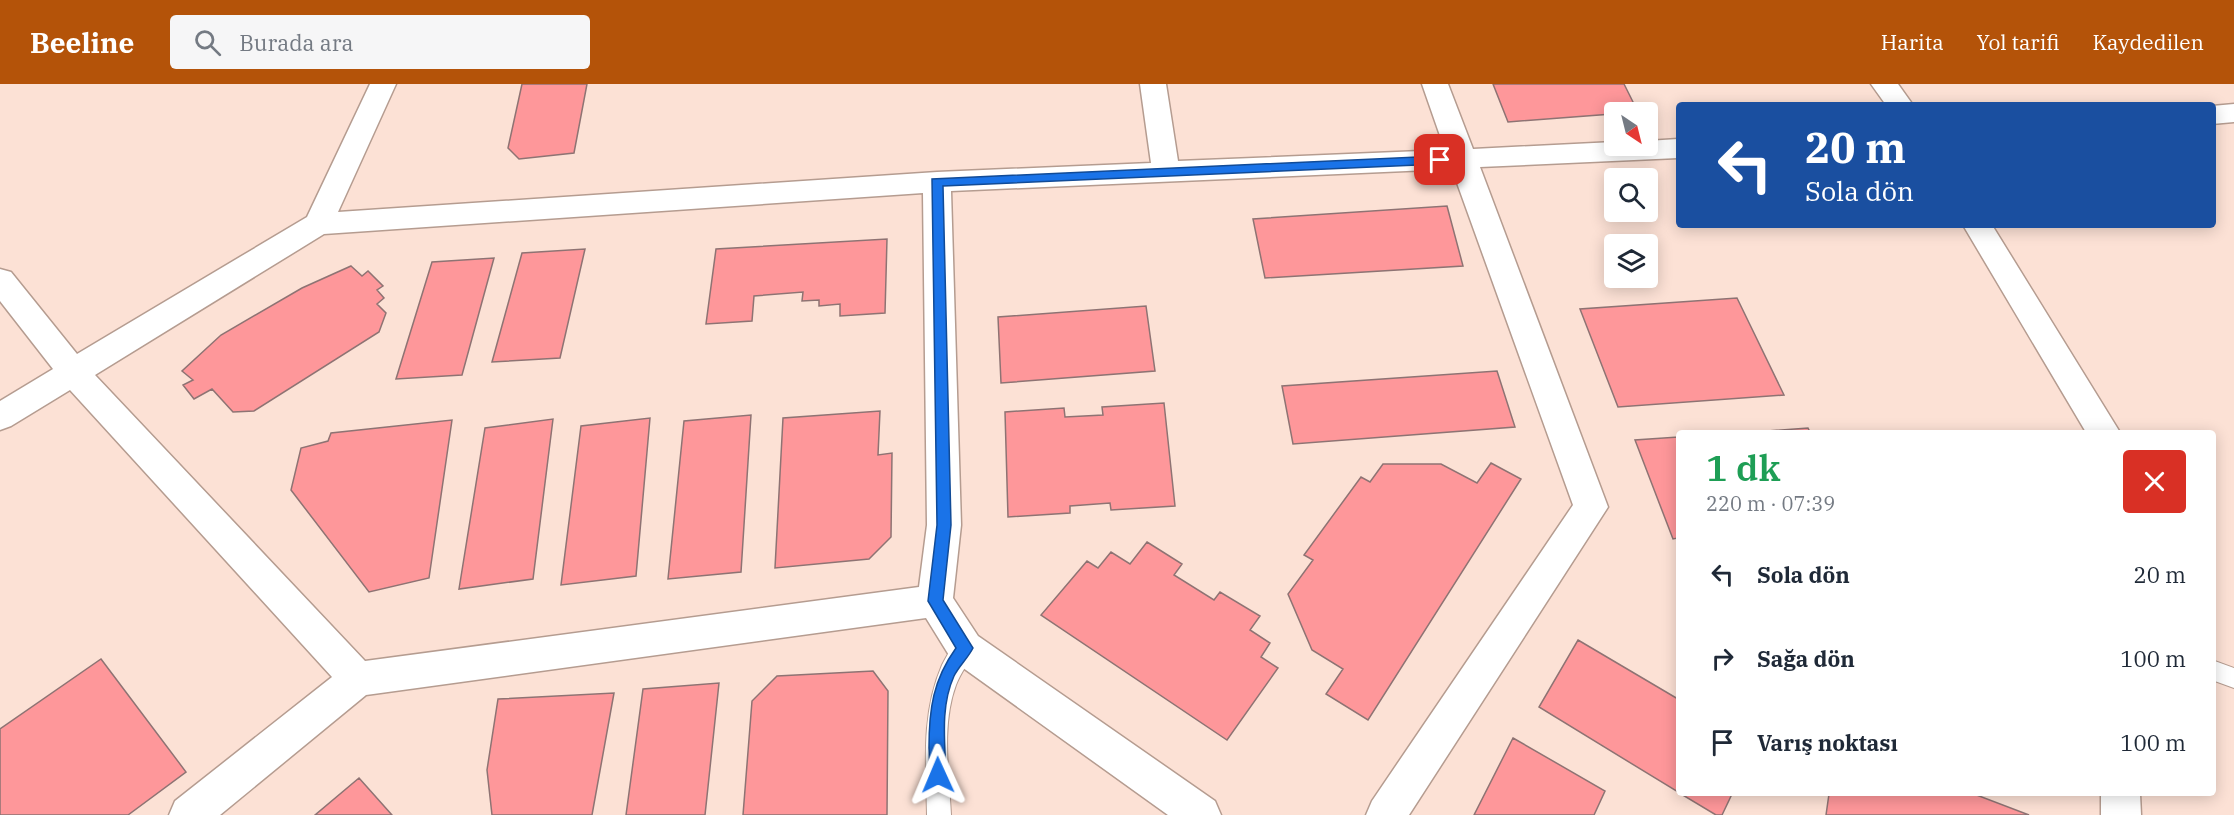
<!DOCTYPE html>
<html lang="tr">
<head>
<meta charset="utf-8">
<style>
  :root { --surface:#fff; --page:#f6f6f7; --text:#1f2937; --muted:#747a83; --accent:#b45309 }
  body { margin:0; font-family:"IBM Plex Serif",serif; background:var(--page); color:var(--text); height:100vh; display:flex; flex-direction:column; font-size:22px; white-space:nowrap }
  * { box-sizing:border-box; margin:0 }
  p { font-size:20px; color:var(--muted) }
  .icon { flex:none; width:33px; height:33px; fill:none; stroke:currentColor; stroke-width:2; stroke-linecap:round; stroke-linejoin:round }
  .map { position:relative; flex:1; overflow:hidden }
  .side { position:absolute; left:1676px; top:346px; width:540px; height:366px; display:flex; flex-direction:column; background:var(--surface); border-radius:6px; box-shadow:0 3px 15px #0003 }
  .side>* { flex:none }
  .guide { position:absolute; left:1676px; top:18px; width:540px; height:126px; border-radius:6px; box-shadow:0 3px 15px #0003; background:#1a4fa0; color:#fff; overflow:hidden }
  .needle { width:39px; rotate:145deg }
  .buttons { position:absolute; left:1604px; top:18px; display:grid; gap:12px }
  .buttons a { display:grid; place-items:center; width:54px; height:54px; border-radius:6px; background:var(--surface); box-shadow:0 3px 15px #0003; font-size:30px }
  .pin { position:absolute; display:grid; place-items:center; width:51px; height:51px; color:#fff; margin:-26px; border-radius:12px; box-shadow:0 3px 9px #0006 }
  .me { position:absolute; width:66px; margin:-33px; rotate:359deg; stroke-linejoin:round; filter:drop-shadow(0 0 4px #0008) }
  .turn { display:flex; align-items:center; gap:21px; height:126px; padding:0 30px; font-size:27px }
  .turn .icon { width:78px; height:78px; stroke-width:2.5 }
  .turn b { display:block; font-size:42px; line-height:51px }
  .round { display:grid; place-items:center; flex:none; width:63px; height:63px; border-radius:6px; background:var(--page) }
  .head { display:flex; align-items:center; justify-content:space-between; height:102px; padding:0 30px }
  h1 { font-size:36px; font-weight:600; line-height:45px; color:#1e9e55 }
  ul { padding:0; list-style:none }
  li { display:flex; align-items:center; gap:18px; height:84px; padding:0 30px }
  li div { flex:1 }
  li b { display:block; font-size:22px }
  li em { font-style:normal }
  header { display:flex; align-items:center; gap:36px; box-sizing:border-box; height:84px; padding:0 30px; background:var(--accent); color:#fff }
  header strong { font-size:28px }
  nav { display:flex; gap:33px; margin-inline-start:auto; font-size:21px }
  .search { width:420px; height:54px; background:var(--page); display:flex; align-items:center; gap:15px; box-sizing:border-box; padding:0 21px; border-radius:6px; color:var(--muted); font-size:22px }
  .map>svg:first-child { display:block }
  .building { fill:#fe979a; stroke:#8e7373; stroke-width:1.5 }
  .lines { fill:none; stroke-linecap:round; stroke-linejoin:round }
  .service-casing { stroke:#b59c90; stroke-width:2 }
  .minor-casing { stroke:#b59c90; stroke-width:3 }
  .service { fill:#fff; fill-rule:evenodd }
  .minor { fill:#fff; fill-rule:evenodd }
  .route { fill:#1a73e8; stroke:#114b97; stroke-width:1.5 }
</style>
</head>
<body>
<header>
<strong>Beeline</strong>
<div class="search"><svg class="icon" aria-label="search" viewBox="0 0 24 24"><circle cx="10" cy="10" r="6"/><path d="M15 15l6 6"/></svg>Burada ara</div>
<nav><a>Harita</a><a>Yol tarifi</a><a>Kaydedilen</a></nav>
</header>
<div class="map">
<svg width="2234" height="731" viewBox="0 0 2234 731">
  <rect width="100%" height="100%" fill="#fce1d5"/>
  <!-- building -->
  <path class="building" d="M522,0H587L574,69L519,75L508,64Z
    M1493,0H1624L1638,28L1508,38Z
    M1447,122L1463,182L1265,194L1253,135Z
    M887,155L885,229L840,232V220L819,222V216L802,217L803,208L754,212L752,237L706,240L716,165Z
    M585,165L560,274L492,278L522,169Z
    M494,174L462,291L396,295L432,178Z
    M351,182L362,192L368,187L383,202L377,206L384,214L377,220L386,229L379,248L254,327L233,328L212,305L194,315L183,301L193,296L182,287L221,251L302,204Z
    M1737,214L1784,311L1618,323L1580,225Z
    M1146,222L1155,287L1001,299L998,233Z
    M1497,287L1515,343L1293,360L1282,302Z
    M1164,319L1175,422L1111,426L1110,419L1070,422V429L1008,433L1005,328L1064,324L1065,333L1103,331L1102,323Z
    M880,327L878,371L892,369L891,453L869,475L775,484L783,334Z
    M751,331L741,488L668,495L684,337Z
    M650,334L636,492L561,501L581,342Z
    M553,335L533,495L459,505L485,344Z
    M452,336L429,494L369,508L291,406L301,364L328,357L331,349Z
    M1808,344L1811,350H1728Z
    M1678,353V454L1673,455L1635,356Z
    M1491,379L1521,395L1368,636L1326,610L1343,585L1312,566L1288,510L1313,476L1304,471L1361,393L1370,398L1383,380H1441L1477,399Z
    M1147,458L1182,480L1174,491L1214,516L1220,508L1260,532L1250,546L1270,559L1261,573L1278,584L1227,656L1041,531L1087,477L1098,484L1111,468L1130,480Z
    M1578,556L1678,615V708L1539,623Z
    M101,575L186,688L128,731H0V645Z
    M873,587L888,607L887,731H743L752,617L777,592Z
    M719,599L705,731H626L643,605Z
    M614,609L592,731H492L487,686L498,615Z
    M1513,654L1605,707L1594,731H1474Z
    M359,694L392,731H315Z
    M1681,710H1732L1722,731H1716Z
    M1829,710H1974L2029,731H1826Z"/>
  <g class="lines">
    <defs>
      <path id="service" d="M965,554L973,557L976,564C970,577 961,588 956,601C941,642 949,689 951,731H927C926,679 921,630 942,581C947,571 954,558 965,554Z
        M2212,576L2234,584V604L2212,596Z"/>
      <path id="minor" d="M370,0H396L338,128L937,88L1151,79L1140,0H1166L1178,77L1445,66L1422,0H1448L1473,65L1614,58V62H1647V57L1678,55V74L1480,83L1608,423L1409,731H1366L1372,717L1573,421L1452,85L951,107L961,441L953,514L978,552L1215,717L1221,731H1168L952,576L926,534L366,611L220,731H169L175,717L332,593L70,306L11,342L0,346V317L53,285L0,217V185L11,188L77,270L307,133ZM923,109L927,441L919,503L365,577L95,291L324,150Z
        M1871,0H1898L1913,21H1886Z
        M2234,20V38L2212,40V22Z
        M1963,141H1992L2121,350H2087Z
        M2101,710H2140L2141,731H2101Z"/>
    </defs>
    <!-- service casing -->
    <use href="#service" class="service-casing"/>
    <!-- minor casing -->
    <use href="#minor" class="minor-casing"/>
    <!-- service -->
    <use href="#service" class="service"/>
    <!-- minor -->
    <use href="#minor" class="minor"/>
  </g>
  <!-- route -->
  <path class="route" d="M1440,72L1445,76L1440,80L943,102L951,441L943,516L973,564C968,574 959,582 954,592C940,623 945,658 946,691L944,696L938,699L932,696C928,687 930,675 929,664C929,625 933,596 956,564L928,517L937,441L932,95Z"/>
</svg>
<div class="buttons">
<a><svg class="needle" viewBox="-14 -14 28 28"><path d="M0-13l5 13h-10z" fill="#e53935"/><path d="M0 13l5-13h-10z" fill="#747a83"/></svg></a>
<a><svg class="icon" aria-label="search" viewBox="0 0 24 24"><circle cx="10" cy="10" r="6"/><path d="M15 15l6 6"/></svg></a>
<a><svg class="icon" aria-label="layers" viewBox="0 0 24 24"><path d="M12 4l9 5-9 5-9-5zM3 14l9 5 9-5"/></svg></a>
</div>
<div class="pin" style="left:1440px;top:76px;background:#d93025"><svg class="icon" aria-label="arrive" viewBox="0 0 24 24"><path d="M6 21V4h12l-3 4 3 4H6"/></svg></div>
<svg class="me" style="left:938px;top:691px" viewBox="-20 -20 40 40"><path d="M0-17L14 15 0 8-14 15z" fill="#1a73e8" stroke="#fff" stroke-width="4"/></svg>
<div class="guide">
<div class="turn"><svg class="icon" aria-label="left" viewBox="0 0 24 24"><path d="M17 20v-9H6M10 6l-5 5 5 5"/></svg><div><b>20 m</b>Sola dön</div></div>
</div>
<section class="side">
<div class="head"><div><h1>1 dk</h1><p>220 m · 07:39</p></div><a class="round" style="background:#d93025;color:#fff"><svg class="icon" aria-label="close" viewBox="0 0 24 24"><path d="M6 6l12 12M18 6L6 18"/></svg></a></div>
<ul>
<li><svg class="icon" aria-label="left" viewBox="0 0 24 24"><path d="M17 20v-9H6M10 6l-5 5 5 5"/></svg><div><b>Sola dön</b></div><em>20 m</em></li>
<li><svg class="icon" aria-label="right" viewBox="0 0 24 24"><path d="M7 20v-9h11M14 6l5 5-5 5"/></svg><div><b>Sağa dön</b></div><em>100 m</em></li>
<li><svg class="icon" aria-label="arrive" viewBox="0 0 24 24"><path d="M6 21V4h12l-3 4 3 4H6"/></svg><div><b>Varış noktası</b></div><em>100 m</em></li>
</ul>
</section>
</div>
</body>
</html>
